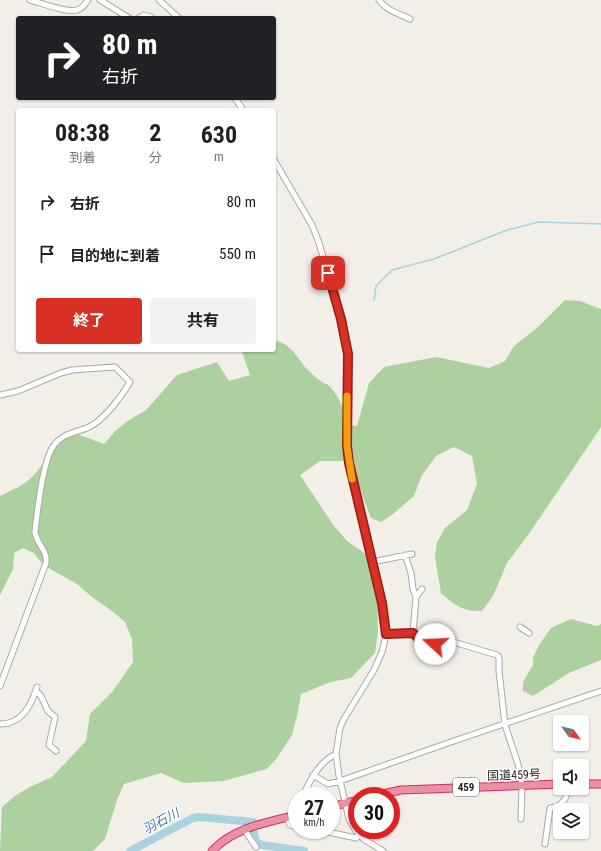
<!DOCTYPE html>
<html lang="ja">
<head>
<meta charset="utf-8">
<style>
  :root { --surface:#fff; --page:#f2f2f2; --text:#202124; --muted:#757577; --accent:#d93025 }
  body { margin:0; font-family:"Roboto Condensed","Noto Sans JP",sans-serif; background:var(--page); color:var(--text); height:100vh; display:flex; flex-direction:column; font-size:15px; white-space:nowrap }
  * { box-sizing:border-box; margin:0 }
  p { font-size:13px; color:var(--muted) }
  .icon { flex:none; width:22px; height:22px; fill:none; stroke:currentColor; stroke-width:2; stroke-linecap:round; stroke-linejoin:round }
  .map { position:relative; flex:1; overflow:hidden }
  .drawer { position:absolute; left:16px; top:108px; width:260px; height:244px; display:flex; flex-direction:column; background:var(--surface); border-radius:4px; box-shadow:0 1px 3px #0004 }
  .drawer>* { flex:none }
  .top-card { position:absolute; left:16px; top:16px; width:260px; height:84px; border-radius:4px; box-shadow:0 1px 3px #0004; background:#202124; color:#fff; overflow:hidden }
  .needle { width:26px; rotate:124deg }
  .tools { position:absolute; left:553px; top:715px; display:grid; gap:8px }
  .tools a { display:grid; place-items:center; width:36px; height:36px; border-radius:4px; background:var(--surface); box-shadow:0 1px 3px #0004; font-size:20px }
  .speed { position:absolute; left:288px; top:787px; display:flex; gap:8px; font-size:20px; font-weight:700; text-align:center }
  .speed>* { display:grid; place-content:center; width:52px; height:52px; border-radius:50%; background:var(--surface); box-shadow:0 1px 3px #0004; line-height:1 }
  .speed small { font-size:10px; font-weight:400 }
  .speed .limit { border:6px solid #d22; background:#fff; color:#111 }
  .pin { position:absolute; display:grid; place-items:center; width:34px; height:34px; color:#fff; margin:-17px; border-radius:8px; box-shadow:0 2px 6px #0006 }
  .me { position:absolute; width:44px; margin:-22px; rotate:290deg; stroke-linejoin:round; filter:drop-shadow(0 0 3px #0008) }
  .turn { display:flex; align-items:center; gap:14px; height:84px; padding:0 20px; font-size:18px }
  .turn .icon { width:52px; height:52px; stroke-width:2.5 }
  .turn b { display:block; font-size:28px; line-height:34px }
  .eta { display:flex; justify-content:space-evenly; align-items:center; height:68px; text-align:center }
  .eta b { font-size:24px; font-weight:700; line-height:28px }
  .button { display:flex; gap:8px; margin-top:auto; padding:8px 20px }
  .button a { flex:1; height:46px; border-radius:4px; background:var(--accent); color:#fff; font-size:16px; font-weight:700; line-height:46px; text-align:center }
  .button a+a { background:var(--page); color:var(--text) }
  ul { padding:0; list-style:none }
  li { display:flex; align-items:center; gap:12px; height:52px; padding:0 20px }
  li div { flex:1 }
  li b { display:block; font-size:15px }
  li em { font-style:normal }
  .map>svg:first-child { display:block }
  .forest { fill:#add19e }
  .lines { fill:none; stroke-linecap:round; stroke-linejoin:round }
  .stream { stroke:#aad3df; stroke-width:1.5 }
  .river { stroke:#aad3df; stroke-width:8 }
  .minor-casing { stroke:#a9a9a9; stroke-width:7 }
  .highway-casing { stroke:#dc2a67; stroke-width:9 }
  .minor { stroke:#fff; stroke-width:5 }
  .highway { stroke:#e892a2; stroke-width:7 }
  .route-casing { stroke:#8d1f18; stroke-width:10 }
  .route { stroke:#d93025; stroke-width:7 }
  .slow { stroke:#f59e0b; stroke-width:7 }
  .labels { text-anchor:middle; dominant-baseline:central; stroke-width:3; stroke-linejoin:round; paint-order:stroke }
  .shield { fill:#fff; stroke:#646464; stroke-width:1 }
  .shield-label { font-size:11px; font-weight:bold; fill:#222 }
  .street-label { font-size:12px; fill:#222; stroke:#fff }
  .water-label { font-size:13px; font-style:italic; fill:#4a7aab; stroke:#fff }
</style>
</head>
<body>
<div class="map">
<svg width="601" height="851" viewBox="0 0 601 851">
  <rect width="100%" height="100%" fill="#f2efe9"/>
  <!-- forest -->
  <path class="forest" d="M565,300L580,301L601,309V427L531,531L507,563L493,596L482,611C463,612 454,605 441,593L435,557L437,542L445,528L467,510L477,484L472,456L454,447L436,456L422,475L414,496L393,514L381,522L371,518C363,499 358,479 350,459L342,461H320L300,475L334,526L347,541L363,552L372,562L377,590L378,632L375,653L351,678L331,682L301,694L297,716L292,735L277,758L267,769L223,781L184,783L161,773L124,784L117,800L105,839L93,851H0L2,807L16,795L32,786L52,777L86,741L90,714L112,692L133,662L132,639L125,622L112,611L92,597L77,584L43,565L34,553L23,548L14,553L13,569L0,595V496C12,490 25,485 34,475C46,463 57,437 75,434C80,434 97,442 104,444L115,431L129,420L146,410L177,375L217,362L229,381L250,375L242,352L248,350H274V341C291,341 299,362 310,372C314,376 318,379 322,382C326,384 330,385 332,389C341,400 344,412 348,425L357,426L369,383L384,367L436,357L489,368L505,361L514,346L538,327Z
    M571,619L597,626L601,624V660L569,673L533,696L523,691V682L533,665V658L539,645L551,628Z"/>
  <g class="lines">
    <!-- stream -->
    <path class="stream" d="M374,301L376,286L392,270L434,259L507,230L539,222L601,224"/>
    <!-- river -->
    <path class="river" d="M254,832C255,839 255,842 262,845L304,851
      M130,851L193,818L199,817L253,822"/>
    <defs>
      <path id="minor" d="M30,0C41,3 67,13 77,10C82,9 85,4 88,0
        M100,0L129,18
        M159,0L179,18
        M379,0C387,11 398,13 410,19
        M139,18L144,15L151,17
        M235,98L243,110
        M274,160L312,225L319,243L341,319L348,354L347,446L349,463L382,603L386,635L382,652L374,670L344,719L340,728L336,754L339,776L349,819L356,831L365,840L383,851
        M0,395L18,391L61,373L72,370L115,367L130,382C122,396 104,420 89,427C76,433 63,433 54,445C43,459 37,513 35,532C36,543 48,551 46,563L0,686
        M405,555L411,573L413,589L416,597L413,633
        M372,562L412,554
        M416,597L422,589
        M520,627L529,633
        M386,635L413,633L419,640L424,643L435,644L450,641L497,655L499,657V671L505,725L518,764L522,785L521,819
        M36,691L41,696L48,711L55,717L49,745L56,751
        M0,724C22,724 31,706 37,687
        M313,775L328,784L340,781L448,743L601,691
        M303,796C310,780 319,762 336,754
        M287,817L290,825L297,827
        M244,829L256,847
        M319,830L356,838L360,835
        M545,844L550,808C561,807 567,799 568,788"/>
      <path id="highway" d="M582,784H601
        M373,796L401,790L560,784
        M331,807L357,800
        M212,851C233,828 267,822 297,815"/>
    </defs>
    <!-- minor casing -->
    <use href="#minor" class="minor-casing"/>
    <!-- highway casing -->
    <use href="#highway" class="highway-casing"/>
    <!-- minor -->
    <use href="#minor" class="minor"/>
    <!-- highway -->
    <use href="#highway" class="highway"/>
  </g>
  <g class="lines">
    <defs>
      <path id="route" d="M328,273L341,319L348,354L347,446L349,463L382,603L386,634L413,633L421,641L435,644"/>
    </defs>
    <!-- route casing -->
    <use href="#route" class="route-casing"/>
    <!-- route -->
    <use href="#route" class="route"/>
    <!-- slow -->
    <path class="slow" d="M347,396V446L352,479"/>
  </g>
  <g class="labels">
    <!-- shield labels -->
    <rect class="shield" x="453" y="778" width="26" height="18" rx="3"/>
    <g class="shield-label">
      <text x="466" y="787">459</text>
    </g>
    <!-- street labels -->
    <g class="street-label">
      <text transform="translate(514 775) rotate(-2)">国道459号</text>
    </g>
    <!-- water labels -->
    <g class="water-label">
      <text transform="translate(161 821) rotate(-28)">羽石川</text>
    </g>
  </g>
</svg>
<div class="tools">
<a><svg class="needle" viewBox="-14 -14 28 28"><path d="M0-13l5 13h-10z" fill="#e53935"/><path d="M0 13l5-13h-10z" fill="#757577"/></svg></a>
<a><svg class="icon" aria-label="sound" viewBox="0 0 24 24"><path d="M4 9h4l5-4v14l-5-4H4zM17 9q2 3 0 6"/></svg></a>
<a><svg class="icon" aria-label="layers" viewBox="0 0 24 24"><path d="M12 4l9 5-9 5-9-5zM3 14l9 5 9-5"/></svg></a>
</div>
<div class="speed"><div>27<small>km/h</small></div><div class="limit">30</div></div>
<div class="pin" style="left:328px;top:273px;background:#d93025"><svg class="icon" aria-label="arrive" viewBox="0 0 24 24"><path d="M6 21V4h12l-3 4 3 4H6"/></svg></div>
<svg class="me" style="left:435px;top:644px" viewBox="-20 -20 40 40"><circle r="19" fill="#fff"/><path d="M0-13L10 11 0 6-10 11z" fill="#d93025"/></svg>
<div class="top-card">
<div class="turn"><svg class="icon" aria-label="right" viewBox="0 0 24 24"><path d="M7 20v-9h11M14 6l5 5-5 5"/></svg><div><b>80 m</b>右折</div></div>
</div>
<section class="drawer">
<div class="eta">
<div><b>08:38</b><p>到着</p></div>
<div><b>2</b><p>分</p></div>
<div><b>630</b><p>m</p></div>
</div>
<ul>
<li><svg class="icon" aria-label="right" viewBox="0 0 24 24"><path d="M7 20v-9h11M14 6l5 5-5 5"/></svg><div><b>右折</b></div><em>80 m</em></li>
<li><svg class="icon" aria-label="arrive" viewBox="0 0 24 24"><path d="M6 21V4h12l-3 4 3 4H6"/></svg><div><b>目的地に到着</b></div><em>550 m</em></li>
</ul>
<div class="button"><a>終了</a><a>共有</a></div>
</section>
</div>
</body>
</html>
